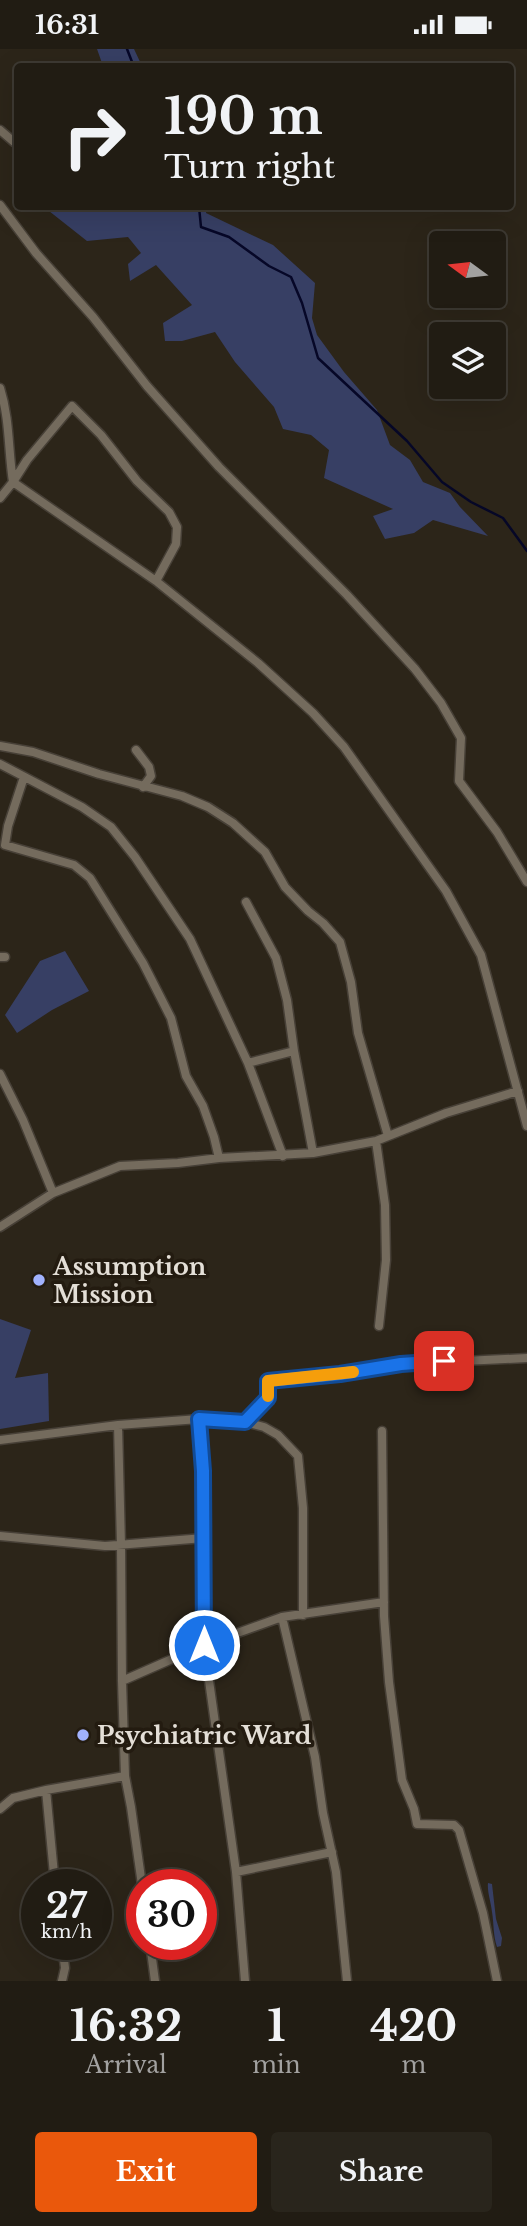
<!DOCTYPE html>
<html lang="en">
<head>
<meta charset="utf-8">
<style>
  :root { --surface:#211c13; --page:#29251c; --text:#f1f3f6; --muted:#a2a1a0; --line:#3e3a33; --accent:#ea580c }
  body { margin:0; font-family:"Libre Baskerville",serif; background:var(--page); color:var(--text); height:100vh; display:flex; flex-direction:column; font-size:26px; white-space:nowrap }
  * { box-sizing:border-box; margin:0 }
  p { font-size:23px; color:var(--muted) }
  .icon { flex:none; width:38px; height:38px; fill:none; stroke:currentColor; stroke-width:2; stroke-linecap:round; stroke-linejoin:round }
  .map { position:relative; height:1932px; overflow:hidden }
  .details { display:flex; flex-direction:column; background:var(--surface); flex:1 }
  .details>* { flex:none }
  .hud { position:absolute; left:14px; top:14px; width:500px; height:147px; border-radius:7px; box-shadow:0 7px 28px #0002,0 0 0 2px var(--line); background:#211c13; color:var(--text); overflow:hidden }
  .needle { width:46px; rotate:285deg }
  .fabs { position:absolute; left:429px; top:182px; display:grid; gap:14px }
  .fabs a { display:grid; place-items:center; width:77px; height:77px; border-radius:7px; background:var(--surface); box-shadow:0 7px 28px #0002,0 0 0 2px var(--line); font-size:35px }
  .speed { position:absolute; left:21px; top:1820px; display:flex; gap:14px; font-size:35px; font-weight:700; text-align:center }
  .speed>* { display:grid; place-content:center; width:91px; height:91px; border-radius:50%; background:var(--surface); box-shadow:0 7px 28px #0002,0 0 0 2px var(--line); line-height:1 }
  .speed small { font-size:18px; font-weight:400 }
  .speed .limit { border:10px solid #d22; background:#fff; color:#111 }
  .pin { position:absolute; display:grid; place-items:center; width:60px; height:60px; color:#fff; margin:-30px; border-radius:14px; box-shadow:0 4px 10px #0006 }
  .me { position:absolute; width:77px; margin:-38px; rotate:0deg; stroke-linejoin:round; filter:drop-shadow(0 0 5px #0008) }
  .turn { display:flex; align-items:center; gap:24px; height:147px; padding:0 35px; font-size:32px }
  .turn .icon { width:91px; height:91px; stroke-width:2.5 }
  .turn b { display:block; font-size:49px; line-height:60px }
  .eta { display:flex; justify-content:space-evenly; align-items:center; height:119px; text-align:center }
  .eta b { font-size:42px; font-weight:800; line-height:49px }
  .primary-button { display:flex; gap:14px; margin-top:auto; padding:14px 35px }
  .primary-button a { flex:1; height:80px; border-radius:7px; background:var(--accent); color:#fff; font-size:28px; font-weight:800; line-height:80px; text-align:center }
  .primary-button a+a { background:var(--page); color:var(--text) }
  .status { display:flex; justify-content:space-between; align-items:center; height:49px; padding:0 35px; background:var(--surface); direction:ltr }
  .status svg { height:19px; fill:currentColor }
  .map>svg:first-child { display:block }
  .green { fill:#373f64 }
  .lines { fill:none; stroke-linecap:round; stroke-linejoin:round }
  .stream { stroke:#060727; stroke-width:2.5 }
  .minor-casing { stroke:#474037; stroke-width:11 }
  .minor { stroke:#746b5d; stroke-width:8 }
  .route-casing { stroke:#114b97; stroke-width:18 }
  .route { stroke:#1a73e8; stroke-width:12 }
  .slow { stroke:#f59e0b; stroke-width:12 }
  .poi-dot { fill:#a1b2fd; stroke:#231b10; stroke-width:2.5 }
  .labels { text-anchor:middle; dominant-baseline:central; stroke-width:7; stroke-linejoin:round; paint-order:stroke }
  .poi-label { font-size:24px; font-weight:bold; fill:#e4dfd7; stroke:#231b10; text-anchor:start }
</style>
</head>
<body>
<div class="status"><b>16:31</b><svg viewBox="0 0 49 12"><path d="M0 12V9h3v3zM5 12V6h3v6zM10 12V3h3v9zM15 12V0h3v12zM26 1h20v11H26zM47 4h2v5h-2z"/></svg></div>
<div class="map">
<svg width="527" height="1932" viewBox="0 0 527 1932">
  <rect width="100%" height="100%" fill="#2c2519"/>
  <!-- green -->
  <path class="green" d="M97,0H134L142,17H103Z
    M51,158H207L206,164L273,196L315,234L312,269L317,286L344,323L377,361L390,396L410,411L423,433L450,444L460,458L488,487L433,471L414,484L385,490L373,467L393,460L324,429L329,401L311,386L283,380L274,358L235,313L215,283L182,292H165L163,274L192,256L156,216L130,232L128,215L141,204L128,188L87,192L49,162Z
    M65,902L89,942L52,961L17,984L5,966L40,912Z
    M0,1270L31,1281L15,1329L48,1324L49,1372L0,1380Z
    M488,1834L492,1835L496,1870L502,1889L501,1897L497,1898C493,1887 494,1875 492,1863C491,1853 487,1843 488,1834Z"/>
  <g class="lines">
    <!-- stream -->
    <path class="stream" d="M127,0L134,18
      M199,158L201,178L229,188L269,217L291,228L302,254L318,309L407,392L442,433L471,453L503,469L527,502"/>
    <defs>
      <path id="minor" d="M0,81L14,93H18
        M0,156L36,204L93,268L147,337L219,418L347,546L415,620L441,654L461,689L459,732L497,783L527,833
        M0,339C10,371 8,400 13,433L0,449
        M156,532L176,495L177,478L169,463L137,432L101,386L72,357L27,411L13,433L156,532L258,614L313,664L344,698L446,842L481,906L527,1077
        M0,697L33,703L99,725L182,747L208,758L233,774L265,803L285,838L308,862L323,874L340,893L351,933L358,984L388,1087
        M136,701L149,718L151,727L143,738
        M0,715L82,758L111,778L135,808L190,890L248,1014L283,1107
        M24,728L8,777L5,796L74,816L90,829L143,914L171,969L186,1027L203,1057L214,1088L219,1109
        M246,853L276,909L287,951L294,1002L248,1014
        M0,908H5
        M294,1002L313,1104
        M0,1025L23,1071L53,1144
        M376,1092L385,1156L386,1211L379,1277
        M0,1178L53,1144L120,1117L178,1114L219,1109L313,1104L376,1092L446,1064L518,1042
        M199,1370L203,1422L204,1596L236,1823L245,1932
        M245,1373L268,1349V1332L340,1326L401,1315L527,1309
        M118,1376L121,1496L122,1632L125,1727L131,1758L142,1836
        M382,1382L384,1567L389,1633L402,1731L414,1760L417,1775L454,1776L459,1781L483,1864L497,1932
        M0,1391L118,1376L199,1370L245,1373L264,1378L278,1386L298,1407L303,1459V1566
        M0,1487L105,1497L204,1489
        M282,1568L315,1708L323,1764L336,1823L347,1932
        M122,1632L204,1596L282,1568L384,1553
        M46,1741L55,1836
        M0,1760L13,1749L46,1741L125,1727
        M236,1823L332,1803
        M62,1895L65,1919L62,1932
        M150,1895L155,1932"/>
    </defs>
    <!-- minor casing -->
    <use href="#minor" class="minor-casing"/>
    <!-- minor -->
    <use href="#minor" class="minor"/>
  </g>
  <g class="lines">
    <defs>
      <path id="route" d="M204,1596L203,1422L199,1370L245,1373L268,1349V1332L340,1325L401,1315L444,1312"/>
    </defs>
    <!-- route casing -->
    <use href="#route" class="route-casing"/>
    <!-- route -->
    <use href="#route" class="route"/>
    <!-- slow -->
    <path class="slow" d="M268,1347V1332L353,1323"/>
  </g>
  <!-- markers -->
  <g class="poi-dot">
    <circle cx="39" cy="1231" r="7"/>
    <circle cx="83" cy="1686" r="7"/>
  </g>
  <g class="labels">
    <!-- poi labels -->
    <g class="poi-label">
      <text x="53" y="1217">Assumption<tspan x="53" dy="28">Mission</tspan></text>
      <text x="97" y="1686">Psychiatric Ward</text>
    </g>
  </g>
</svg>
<div class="fabs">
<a><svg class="needle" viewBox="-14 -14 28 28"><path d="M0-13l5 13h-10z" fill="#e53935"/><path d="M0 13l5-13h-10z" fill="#a2a1a0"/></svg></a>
<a><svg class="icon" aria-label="layers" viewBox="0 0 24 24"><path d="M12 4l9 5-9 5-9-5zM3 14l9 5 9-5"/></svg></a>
</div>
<div class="speed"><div>27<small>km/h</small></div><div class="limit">30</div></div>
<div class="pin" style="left:444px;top:1312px;background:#d93025"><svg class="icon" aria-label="arrive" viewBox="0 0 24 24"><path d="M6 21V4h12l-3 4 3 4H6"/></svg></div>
<svg class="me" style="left:204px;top:1596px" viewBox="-20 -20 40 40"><circle r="17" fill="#1a73e8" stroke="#fff" stroke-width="3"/><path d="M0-11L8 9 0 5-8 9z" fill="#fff"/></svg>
<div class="hud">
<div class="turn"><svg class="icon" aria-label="right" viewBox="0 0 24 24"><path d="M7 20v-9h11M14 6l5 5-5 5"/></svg><div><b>190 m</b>Turn right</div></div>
</div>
</div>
<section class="details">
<div class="eta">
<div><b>16:32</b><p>Arrival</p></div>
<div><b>1</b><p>min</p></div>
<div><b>420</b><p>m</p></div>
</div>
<div class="primary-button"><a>Exit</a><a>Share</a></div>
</section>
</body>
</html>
